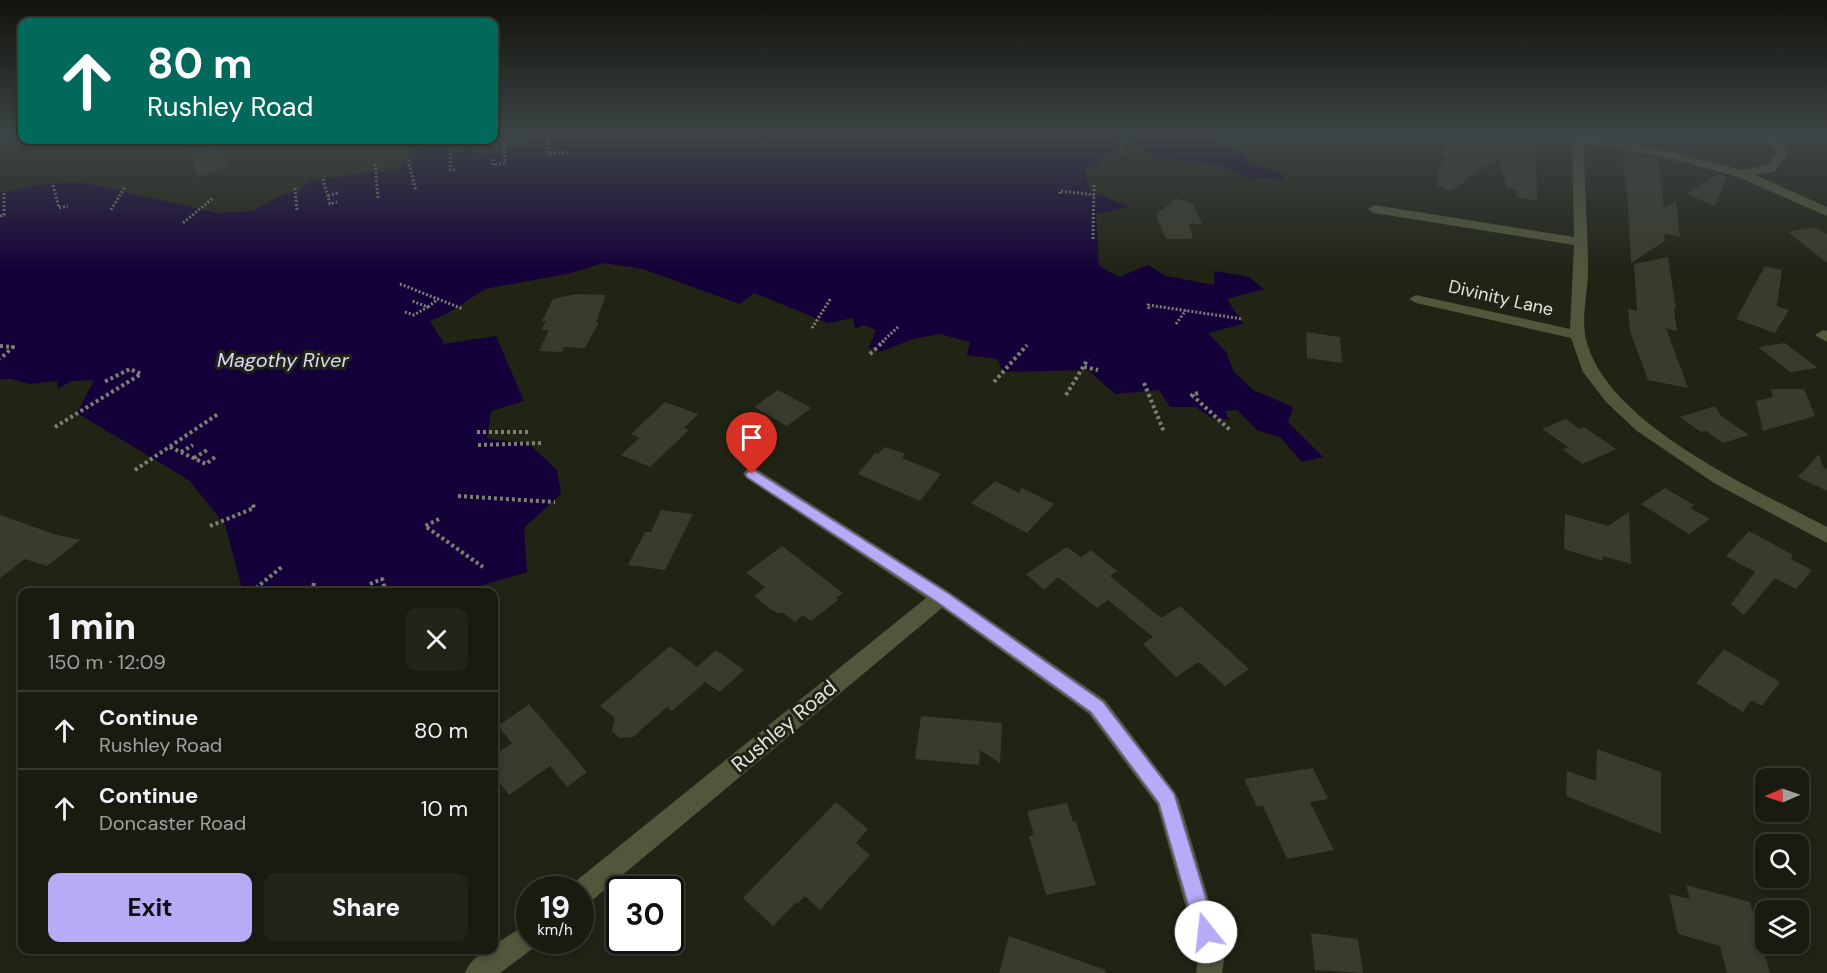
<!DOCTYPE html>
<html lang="en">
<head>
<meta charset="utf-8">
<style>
  :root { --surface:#191a10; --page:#222319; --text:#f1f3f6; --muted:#9fa19f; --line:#373830; --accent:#b7abf8 }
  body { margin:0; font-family:"DM Sans",sans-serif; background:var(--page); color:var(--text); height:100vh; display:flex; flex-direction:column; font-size:22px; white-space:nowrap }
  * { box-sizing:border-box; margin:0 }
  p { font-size:20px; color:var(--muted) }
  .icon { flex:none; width:33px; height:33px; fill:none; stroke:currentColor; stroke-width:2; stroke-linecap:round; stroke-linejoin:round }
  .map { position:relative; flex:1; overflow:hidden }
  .side { position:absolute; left:18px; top:588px; width:480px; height:366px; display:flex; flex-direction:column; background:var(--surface); border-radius:12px; box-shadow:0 3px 9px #0003,0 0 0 2px var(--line) }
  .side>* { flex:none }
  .top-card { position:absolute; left:18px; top:18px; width:480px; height:126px; border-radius:12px; box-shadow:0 3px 9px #0003,0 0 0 2px var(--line); background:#00695c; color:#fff; overflow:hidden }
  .needle { width:39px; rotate:268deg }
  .buttons { position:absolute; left:1755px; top:768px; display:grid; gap:12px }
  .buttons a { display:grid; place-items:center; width:54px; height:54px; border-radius:12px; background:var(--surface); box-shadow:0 3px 9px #0003,0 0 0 2px var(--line); font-size:30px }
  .speed { position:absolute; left:516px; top:876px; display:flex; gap:12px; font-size:30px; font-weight:700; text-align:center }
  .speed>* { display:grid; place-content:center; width:78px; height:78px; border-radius:50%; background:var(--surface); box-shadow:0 3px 9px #0003,0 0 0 2px var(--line); line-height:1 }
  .speed small { font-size:15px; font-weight:400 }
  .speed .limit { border:3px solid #111; border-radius:9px; background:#fff; color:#111 }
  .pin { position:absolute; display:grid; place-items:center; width:51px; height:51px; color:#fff; margin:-62px -26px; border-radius:50% 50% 50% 0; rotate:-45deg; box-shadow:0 0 6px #0007 }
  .pin .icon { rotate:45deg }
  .me { position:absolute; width:66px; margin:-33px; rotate:344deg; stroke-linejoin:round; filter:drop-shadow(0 0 4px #0008) }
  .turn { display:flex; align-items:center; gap:21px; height:126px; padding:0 30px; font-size:27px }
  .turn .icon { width:78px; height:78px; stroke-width:2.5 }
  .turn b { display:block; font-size:42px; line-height:51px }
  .round { display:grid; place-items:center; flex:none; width:63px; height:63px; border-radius:12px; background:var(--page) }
  .head { display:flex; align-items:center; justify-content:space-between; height:102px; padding:0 30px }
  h1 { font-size:36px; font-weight:800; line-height:45px }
  .action { display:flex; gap:12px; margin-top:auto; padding:12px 30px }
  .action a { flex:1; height:69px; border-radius:12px; background:var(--accent); color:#111; font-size:24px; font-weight:800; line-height:69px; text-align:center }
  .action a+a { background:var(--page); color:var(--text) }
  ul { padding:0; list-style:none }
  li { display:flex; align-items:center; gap:18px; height:78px; padding:0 30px; border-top:2px solid var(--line) }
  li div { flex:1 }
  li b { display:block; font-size:22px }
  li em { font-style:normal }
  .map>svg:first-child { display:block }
  .water { fill:#150139 }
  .building { fill:#393b2c }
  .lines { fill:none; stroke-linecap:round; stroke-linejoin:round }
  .path-far1 { stroke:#7d7f73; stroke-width:3; stroke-dasharray:2 2; stroke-linecap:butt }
  .path { stroke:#7d7f73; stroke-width:4; stroke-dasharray:3 3; stroke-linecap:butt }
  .minor { fill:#51573a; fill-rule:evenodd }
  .route { fill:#b7abf8; stroke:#776fa1; stroke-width:1.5 }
  .labels { text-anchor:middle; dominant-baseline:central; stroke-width:6; stroke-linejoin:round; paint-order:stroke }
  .street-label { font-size:18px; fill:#e2e4db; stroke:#212315 }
  .water-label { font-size:20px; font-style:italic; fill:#dbd7fd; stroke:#212315 }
  .near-street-label { font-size:21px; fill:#e2e4db; stroke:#212315 }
</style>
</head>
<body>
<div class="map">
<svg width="1827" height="973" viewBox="0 0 1827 973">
  <rect width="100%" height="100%" fill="#212315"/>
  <!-- water -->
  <path class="water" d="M549,135H1207L1206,139L1243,152L1248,163L1282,173L1283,180L1268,177L1251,180L1219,164L1158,158L1128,141L1116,142L1120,149L1103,154L1098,165L1085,168L1089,190L1129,207L1096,214L1099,266L1119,277L1148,265L1166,276L1214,285L1215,271L1249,277L1264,289L1227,299L1243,324L1208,333L1226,352L1234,372L1253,390L1293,407L1288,422L1323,457L1302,462L1281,438L1257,430L1237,410L1225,411L1229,420L1210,417L1196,407H1170L1159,390L1115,394L1088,370L1003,372L997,359L967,355L970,342L940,334L913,339L880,352L869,348L876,330L864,325L855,329L853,318L828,323L754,293L740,304L643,269L603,263L571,273L485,289L448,313L430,321L444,344L496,336L524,401L491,411L487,439L528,443L557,470L561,494L524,528L527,572L460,592H243L225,525L189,480L77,413L94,380L72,381L57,389L58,381L29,384L12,379H0V193L38,185L80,182L217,213L253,211L284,194L301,190L308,180L400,169C413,146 420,144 446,145L449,153L469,151L489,155Z"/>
  <!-- building -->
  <path class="building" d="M1446,135H1469L1523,144V136L1536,137L1537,201L1516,197L1517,190L1507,188L1498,157L1451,191L1436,186L1441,163L1449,158L1442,156Z
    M1620,135H1655L1656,147L1621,140Z
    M221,143L229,166L197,177L189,149Z
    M1622,152L1658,159L1664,208L1676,201L1680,237L1664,234L1665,241L1631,263L1628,204Z
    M1718,174L1727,176L1715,206L1686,194Z
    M1176,198L1193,204L1202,224H1189L1193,239H1166L1156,215Z
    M1814,227L1827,234V263L1788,232Z
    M1668,257L1676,309H1674L1677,331L1666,328L1688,388L1648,380L1630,331L1628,309L1637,311L1634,264Z
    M1765,266L1782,270L1777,306L1789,310L1775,333L1736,319Z
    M576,294L606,295L596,322H599L585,348L564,347L562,352L539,351L549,330H541L546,321H542L553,299Z
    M1306,332L1340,337L1342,363L1307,358Z
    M1785,343L1818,368L1790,372L1758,347Z
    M1771,389H1804L1815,416L1763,431L1756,401L1773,397Z
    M778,390L811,408L787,426L754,407Z
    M665,402L698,414L684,428L689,430L650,467L621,455L639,438L631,434Z
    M1715,406L1721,416L1749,435L1723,443L1706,431L1701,432L1680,417Z
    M1566,419L1580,429L1584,427L1616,449L1583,464L1563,450L1568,447L1542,429Z
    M885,447L905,454L902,458L941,474L920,501L858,474L875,453L878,454Z
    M1819,454L1823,467L1827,469V491L1798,477Z
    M995,481L1019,493L1022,488L1054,504L1027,533L971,503Z
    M1665,488L1694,505L1690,508L1710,519L1689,534L1641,504Z
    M661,510L693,514L665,570L628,565L645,532H651Z
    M1629,512L1631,564L1603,556V561L1564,549L1565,514L1608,526Z
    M0,515L54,534L80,540L47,566L25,559L0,578Z
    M1749,531L1793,555L1791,559L1812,570L1796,589L1775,578L1744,615L1731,604L1755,572L1726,556Z
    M782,546L843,593L836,598L838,600L811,621L803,615L795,622L782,612L779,614L770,609L754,596L765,587L746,573Z
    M1067,547L1081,557L1091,550L1117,571L1110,576L1161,618L1180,606L1249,669L1225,686L1199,662L1176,677L1143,644L1153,637L1108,600L1097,608L1058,577L1044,590L1026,574Z
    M670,646L697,667L716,650L744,670L720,692L705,682L672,711L667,707L633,737L620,738L612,731L615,718L600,706Z
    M1724,649L1780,682L1762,706L1751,700L1743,712L1696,683Z
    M529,704L587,772L567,787L550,766L509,795L494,775V756L512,743L498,726Z
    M921,716L1002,723L1000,763L980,750L979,765L915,759Z
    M1597,749L1661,772V834L1566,796L1567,771L1596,781Z
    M1313,768L1328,799L1310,802L1334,850L1287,859L1263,806L1257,807L1244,779Z
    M836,802L868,829L856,843L870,855L820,910L805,896L797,904L796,902L773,926L743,898Z
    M1067,803L1073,822H1076L1096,885L1046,895L1029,836L1034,835L1027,811Z
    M1686,885L1750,902L1770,973H1727L1720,946L1678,934L1669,894L1690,899Z
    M1311,933L1358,939L1363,973L1315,970Z
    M1009,936L1106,970L1105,973H999Z"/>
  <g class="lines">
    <!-- path-far1 -->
    <path class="path-far1" d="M548,135L549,154L568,152
      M600,135L602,140
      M1121,143L1124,154
      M451,149L450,170H457
      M493,159V165L505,163L503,143
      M408,160L416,191
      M375,164L378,198
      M323,179L330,204L337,202
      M53,185L59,208L68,206
      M295,188L297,211
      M1060,194V191L1097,195
      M328,196L338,193
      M111,210L125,187
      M0,216L4,215V191
      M183,223L213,198
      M1093,239L1094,184
      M400,284L463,309
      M428,307L438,299
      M1149,309L1148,305L1243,319
      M405,312L414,315L428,307L412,301
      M1176,324L1186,310
      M812,328L831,298
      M882,342L898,327"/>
    <!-- path -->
    <path class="path" d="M0,346L13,347L0,359
      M870,354L884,341
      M1084,367L1098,370
      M994,382L1027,345
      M1144,383L1164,432
      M1198,393L1192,395L1231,431
      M1066,395L1088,359
      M55,427L141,374L130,369L104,382
      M477,432H529
      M478,445L542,443
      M170,447L206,464L215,457
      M181,452L193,445
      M194,458L207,450
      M135,470L218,414
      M458,496L555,502
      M439,519L425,526L483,567
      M210,526L254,508L252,502
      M370,584L382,579L386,592
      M251,592L283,566
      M313,592L314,580"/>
    <!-- minor -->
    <path class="minor" d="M1556,135H1584L1673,152L1742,170L1767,165L1776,154L1774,148L1757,135C1772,135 1784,138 1788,154L1775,171L1755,175L1827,207V216L1738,177L1672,159L1584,143C1584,185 1588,228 1588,270C1588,291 1582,313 1585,334C1600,422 1755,489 1827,527V543L1714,483L1637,431L1606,402L1583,372L1571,338L1416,303L1409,299L1416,295L1570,329L1574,245L1374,213L1368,209L1374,205L1574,237L1572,140Z
      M1823,330L1827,331V342L1815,335Z
      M752,468L758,470L948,591L1105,700L1175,792L1179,800L1225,954L1222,973H1196L1199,954L1157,805L1089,714L942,608L589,903L580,906V890H569L571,885L926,598L746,478L743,474L746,470Z
      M530,922V940H541L539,944L500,973H465C469,962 481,950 494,950V945Z"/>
  </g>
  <!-- sky -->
  <linearGradient id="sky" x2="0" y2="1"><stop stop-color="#12130c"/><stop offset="0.5" stop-color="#3d4546"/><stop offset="1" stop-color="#3d4546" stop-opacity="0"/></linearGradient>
  <rect width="1827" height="271" fill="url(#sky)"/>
  <!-- route -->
  <path class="route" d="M752,469L946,592L1103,702L1174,794L1216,932L1213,939L1206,942L1199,939L1196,932L1159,803L1091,712L936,601L747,477L746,474Z"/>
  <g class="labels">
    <!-- street labels -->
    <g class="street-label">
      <text transform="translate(1501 298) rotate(13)">Divinity Lane</text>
    </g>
    <!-- water labels -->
    <g class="water-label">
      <text x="283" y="360">Magothy River</text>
    </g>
    <!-- near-street labels -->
    <g class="near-street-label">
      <text transform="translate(784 726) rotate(-40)">Rushley Road</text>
    </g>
  </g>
</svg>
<div class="buttons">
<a><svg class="needle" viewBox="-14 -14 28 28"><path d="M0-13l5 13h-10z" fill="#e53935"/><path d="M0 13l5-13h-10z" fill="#9fa19f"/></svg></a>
<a><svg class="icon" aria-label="search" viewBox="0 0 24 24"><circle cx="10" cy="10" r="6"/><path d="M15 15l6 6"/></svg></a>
<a><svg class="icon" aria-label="layers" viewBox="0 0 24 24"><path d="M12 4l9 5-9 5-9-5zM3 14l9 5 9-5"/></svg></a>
</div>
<div class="speed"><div>19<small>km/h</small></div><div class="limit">30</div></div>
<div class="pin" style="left:752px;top:474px;background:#d93025"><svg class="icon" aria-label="arrive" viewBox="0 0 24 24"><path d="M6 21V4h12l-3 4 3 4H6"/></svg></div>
<svg class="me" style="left:1206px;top:932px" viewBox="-20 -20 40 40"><circle r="19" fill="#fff"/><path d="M0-13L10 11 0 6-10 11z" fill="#b7abf8"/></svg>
<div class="top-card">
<div class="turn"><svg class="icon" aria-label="ahead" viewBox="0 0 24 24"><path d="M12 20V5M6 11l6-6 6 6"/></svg><div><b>80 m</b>Rushley Road</div></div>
</div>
<section class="side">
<div class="head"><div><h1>1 min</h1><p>150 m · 12:09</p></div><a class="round"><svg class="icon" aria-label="close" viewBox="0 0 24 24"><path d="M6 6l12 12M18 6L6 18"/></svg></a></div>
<ul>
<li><svg class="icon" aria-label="ahead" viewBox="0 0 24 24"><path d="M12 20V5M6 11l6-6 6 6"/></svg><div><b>Continue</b><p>Rushley Road</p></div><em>80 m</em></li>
<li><svg class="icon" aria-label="ahead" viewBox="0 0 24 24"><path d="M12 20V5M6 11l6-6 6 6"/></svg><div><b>Continue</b><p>Doncaster Road</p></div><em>10 m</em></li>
</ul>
<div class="action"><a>Exit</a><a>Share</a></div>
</section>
</div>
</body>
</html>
